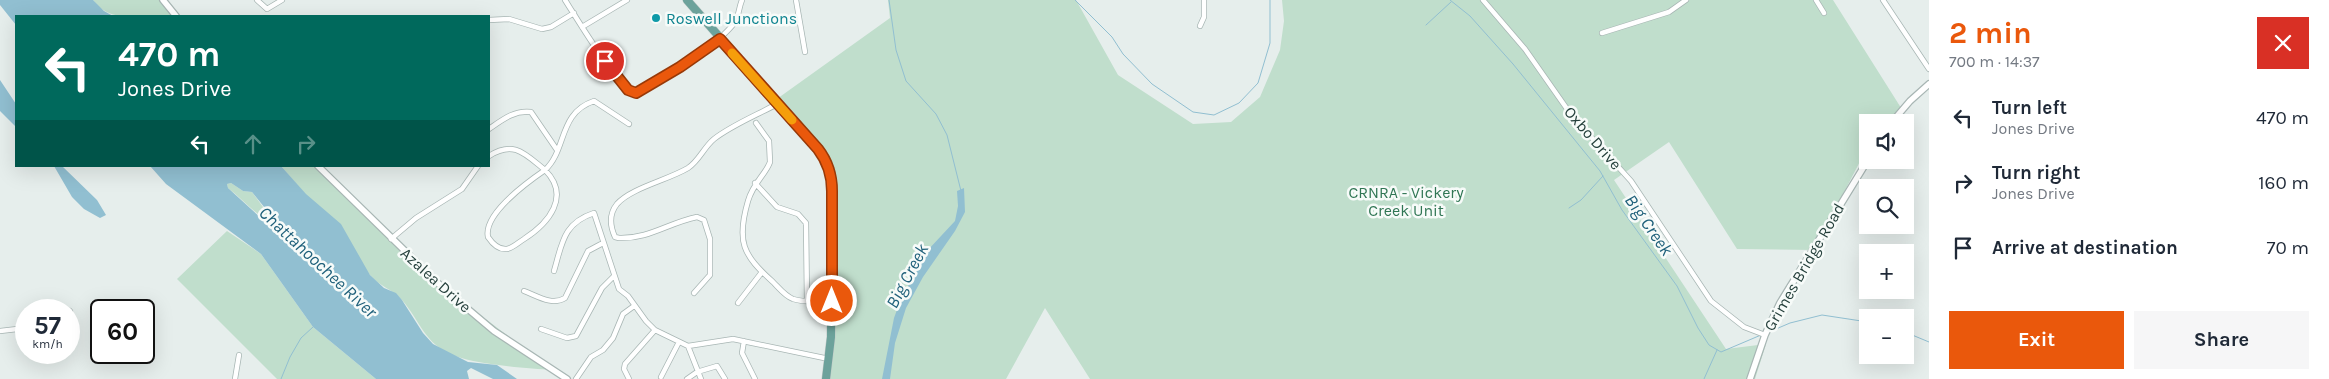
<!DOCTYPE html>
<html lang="en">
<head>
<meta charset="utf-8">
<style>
  :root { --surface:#fff; --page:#f6f6f7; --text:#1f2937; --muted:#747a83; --accent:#ea580c }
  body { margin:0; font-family:Karla,sans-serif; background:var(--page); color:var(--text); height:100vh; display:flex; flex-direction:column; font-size:19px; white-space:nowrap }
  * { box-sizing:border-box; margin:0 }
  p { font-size:16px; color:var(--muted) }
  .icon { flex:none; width:28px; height:28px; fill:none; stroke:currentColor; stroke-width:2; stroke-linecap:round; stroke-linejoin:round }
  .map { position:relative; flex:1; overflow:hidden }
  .drawer { display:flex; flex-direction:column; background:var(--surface); width:400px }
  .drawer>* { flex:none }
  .banner { position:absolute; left:15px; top:15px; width:475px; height:152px; border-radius:0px; box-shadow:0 5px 20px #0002; background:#00695c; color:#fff; overflow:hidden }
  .tools { position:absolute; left:1859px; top:114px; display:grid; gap:10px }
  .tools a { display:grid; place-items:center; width:55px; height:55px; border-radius:0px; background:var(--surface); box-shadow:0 5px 20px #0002; font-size:25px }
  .speed { position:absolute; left:15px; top:299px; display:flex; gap:10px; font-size:25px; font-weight:700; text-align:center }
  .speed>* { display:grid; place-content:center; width:65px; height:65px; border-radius:50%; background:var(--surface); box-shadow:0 5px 20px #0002; line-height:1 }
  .speed small { font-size:12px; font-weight:400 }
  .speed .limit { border:2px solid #111; border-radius:8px; background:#fff; color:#111 }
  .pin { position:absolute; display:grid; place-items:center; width:42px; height:42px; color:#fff; margin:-21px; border:2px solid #fff; border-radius:50%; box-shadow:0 1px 5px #0007 }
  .me { position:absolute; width:55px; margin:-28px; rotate:0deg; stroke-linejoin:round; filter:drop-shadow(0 0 4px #0008) }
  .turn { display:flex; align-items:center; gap:18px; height:105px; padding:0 20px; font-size:22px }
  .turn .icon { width:65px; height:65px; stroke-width:2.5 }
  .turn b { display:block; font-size:35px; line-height:42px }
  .lanes { display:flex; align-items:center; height:48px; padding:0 20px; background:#0003; justify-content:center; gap:25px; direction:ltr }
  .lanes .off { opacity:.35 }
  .round { display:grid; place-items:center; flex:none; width:52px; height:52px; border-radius:0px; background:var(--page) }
  .overview { display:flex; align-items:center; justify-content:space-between; height:85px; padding:0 20px }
  h1 { font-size:30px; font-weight:700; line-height:38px; color:var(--accent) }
  .button { display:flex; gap:10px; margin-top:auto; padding:10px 20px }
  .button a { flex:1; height:58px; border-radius:0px; background:var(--accent); color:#fff; font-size:20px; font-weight:700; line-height:58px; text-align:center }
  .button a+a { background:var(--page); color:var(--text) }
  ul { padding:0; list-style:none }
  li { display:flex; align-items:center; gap:15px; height:65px; padding:0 20px }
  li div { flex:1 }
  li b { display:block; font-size:19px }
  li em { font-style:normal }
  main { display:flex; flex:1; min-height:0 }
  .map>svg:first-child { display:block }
  .green { fill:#c0decc }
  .water { fill:#91bfd1; fill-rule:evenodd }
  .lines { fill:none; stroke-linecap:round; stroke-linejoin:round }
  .stream { stroke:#91bfd1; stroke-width:1 }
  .minor-casing { stroke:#a8b6b4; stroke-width:6 }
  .tertiary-casing { stroke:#a8b6b4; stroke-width:8 }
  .primary-casing { stroke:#c2cac8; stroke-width:9 }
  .minor { stroke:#fff; stroke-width:4.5 }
  .tertiary { stroke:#fff; stroke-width:5.5 }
  .primary { stroke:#6ca29b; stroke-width:8 }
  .route-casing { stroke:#983908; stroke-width:12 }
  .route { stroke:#ea580c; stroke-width:9 }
  .slow { stroke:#f59e0b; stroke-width:9 }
  .culture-dot { fill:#0f9aa8; stroke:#f7fbf9; stroke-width:2 }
  .labels { text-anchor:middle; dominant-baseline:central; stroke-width:5; stroke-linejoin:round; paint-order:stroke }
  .culture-label { font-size:16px; fill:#0d838f; stroke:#f7fbf9; text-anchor:start }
  .street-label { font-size:16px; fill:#25403c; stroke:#f7fbf9 }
  .park-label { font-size:16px; fill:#307654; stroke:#f7fbf9 }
  .water-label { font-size:18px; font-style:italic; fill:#20617b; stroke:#f7fbf9 }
</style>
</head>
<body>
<main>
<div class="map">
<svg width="1929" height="379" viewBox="0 0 1929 379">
  <rect width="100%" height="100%" fill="#e6eeec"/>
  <!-- green -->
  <path class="green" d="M93,0H161L176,16C149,16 110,25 93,0Z
    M888,0H1076L1118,75L1193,124L1231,122L1260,97L1280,50L1284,21L1282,0H1833L1903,111L1885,122H1868L1867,148L1814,250L1737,249L1669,142L1614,180L1726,349L1766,344L1755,379H1090L1045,308L1006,379H826L833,204L832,178L821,156L774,101L890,18Z
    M281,166H321L454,295L553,370C526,368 480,365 455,356C424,344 421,322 402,300C393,289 380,287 370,275C341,238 312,201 281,166Z
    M231,183L243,191L252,192L274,222L271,223C255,214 243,200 228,188L227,184Z
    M227,231L261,254L313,327L376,379H277L177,279Z"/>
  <!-- water -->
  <path class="water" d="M0,0H93L104,11L113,16H16V25L0,5Z
    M0,80L16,104V127L0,111Z
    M54,166H62L97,200L106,215L100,218L84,209L72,197Z
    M150,166H281L306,194L341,224L370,275L384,288L396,293L402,300L423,333L433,344L468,362L497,365L517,379H493L471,368L467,371L469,379H376L313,327L261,254L166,184ZM231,183L243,191L252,192L273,218L274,222L271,223L262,219L228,188L227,184Z
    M964,188L965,212L955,231L923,277L906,308L895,343L890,379H882L894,318L901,299L927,251L955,221L958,206L957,191Z"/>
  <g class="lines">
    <!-- stream -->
    <path class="stream" d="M889,0L896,50L906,81L936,114L947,135L961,191
      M1075,0L1112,37L1123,54L1152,84L1193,112L1214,115L1239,103L1258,83L1270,43V0
      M1450,0L1470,16L1513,64L1600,171L1622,210L1677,286L1698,328L1709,345L1721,352L1761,335
      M1426,25L1451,2
      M1569,208L1581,200L1603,176
      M1769,332L1790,323L1822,315L1868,322
      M1905,332L1929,342
      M281,379L290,357L301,338L313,327
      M1704,379L1717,350"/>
    <defs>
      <path id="minor" d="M257,0L267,9L282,0
        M565,0C576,17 619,90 636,93C659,85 721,42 735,22C739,15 739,7 742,0
        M796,0L805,52
        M1483,0L1525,49L1572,116L1631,181L1711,301L1744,327L1765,335
        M1816,0L1824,13
        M1883,0L1929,69
        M489,20L509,19L542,29L551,27L574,13
        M1200,26L1204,17V0
        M582,27L627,0
        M1602,33L1669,12L1686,0
        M756,123L769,141L770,162C766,174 753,183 748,201C736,242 743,255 773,282C779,288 785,296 793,299C805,303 820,301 832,301
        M489,129C502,120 514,110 531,112L557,150
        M489,156C514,140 525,154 545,170C567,150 558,113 594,101L629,124
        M545,170C571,196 549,223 524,239C519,242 513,248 507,249C499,250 492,243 488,237C483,214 529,181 545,170Z
        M755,183L777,207L798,214L806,223L807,301
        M391,239L416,218L462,189L478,166
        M554,271C562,244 563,223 594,213L619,289L628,296L646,321L655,330L688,346L733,339L829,359
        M524,291C537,296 552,306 565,298L588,251L603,243
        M694,293L710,275V239L704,220L697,217C668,223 649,239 619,238L615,237C610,226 609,214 617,204C631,188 668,180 688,168C699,161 704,147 714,139C732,125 757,115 777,104
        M738,303L762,272
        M69,312L70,311
        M541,329L567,338L576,336L602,288L614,276
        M0,331L26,328
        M744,341L742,353L755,379
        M688,346L701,379
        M661,377L679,342
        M235,379L239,355
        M576,379L591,357L603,350L613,338L623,314L634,306
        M629,379L624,369L625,364L655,330
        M687,379L697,372L717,366L725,379"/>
      <path id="tertiary" d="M163,0L176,16
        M1892,122L1910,101L1929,84
        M318,166L443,288L494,331L567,379
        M1750,379L1765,335L1780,303L1868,160"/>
      <path id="primary" d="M687,0L818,149L829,168L832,191L831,337L826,379"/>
    </defs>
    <!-- minor casing -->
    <use href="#minor" class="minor-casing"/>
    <!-- tertiary casing -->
    <use href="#tertiary" class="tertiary-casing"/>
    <!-- primary casing -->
    <use href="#primary" class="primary-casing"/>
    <!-- minor -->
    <use href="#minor" class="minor"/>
    <!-- tertiary -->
    <use href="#tertiary" class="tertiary"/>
    <!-- primary -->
    <use href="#primary" class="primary"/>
  </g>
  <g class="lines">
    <defs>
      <path id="route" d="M605,61L628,90L636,93L680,67L720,39L818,149C828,162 832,175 832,191V301"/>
    </defs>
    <!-- route casing -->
    <use href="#route" class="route-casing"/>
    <!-- route -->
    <use href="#route" class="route"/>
    <!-- slow -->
    <path class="slow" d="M732,53L792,120"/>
  </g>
  <!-- markers -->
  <circle class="culture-dot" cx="656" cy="18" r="5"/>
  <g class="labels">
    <!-- culture labels -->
    <g class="culture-label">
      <text x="666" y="18">Roswell Junctions</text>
    </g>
    <!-- street labels -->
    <g class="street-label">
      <text transform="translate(1593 138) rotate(49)">Oxbo Drive</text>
      <text transform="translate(1804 267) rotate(-60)">Grimes Bridge Road</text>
      <text transform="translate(436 280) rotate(42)">Azalea Drive</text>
    </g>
    <!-- park labels -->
    <g class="park-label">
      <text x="1406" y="192">CRNRA - Vickery<tspan x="1406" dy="18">Creek Unit</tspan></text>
    </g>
    <!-- water labels -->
    <g class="water-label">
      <text transform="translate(1649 225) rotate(55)">Big Creek</text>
      <text transform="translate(318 262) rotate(43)">Chattahoochee River</text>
      <text transform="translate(907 276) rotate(-62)">Big Creek</text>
    </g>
  </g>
</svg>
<div class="tools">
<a><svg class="icon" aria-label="sound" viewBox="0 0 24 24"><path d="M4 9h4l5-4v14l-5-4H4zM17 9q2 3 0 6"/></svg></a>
<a><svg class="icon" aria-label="search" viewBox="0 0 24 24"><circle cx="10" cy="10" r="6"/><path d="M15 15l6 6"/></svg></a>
<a>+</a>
<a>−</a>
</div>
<div class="speed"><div>57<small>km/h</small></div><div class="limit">60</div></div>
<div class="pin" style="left:605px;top:61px;background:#d93025"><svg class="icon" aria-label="arrive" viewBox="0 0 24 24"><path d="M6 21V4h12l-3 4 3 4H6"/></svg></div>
<svg class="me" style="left:832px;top:301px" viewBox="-20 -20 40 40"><circle r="17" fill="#ea580c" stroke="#fff" stroke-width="3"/><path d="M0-11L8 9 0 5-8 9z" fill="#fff"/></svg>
<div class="banner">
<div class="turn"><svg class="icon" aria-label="left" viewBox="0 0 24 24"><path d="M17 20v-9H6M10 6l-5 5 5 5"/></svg><div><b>470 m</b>Jones Drive</div></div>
<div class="lanes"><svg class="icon" aria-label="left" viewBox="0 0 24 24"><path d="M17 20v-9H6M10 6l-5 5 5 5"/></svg><svg class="icon off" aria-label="ahead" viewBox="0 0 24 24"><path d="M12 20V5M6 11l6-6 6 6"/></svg><svg class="icon off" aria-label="right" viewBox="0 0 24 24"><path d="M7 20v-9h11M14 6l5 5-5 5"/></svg></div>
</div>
</div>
<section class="drawer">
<div class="overview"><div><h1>2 min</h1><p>700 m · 14:37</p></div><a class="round" style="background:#d93025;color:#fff"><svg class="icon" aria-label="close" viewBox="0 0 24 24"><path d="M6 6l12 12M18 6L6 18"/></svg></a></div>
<ul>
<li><svg class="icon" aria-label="left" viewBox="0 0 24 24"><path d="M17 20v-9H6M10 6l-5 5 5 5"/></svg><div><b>Turn left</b><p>Jones Drive</p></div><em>470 m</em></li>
<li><svg class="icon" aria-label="right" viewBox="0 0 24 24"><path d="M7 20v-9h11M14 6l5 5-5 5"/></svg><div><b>Turn right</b><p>Jones Drive</p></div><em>160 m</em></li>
<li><svg class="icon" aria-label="arrive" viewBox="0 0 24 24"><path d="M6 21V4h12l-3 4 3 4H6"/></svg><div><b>Arrive at destination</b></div><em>70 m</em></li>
</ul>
<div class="button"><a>Exit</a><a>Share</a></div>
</section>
</main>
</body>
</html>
